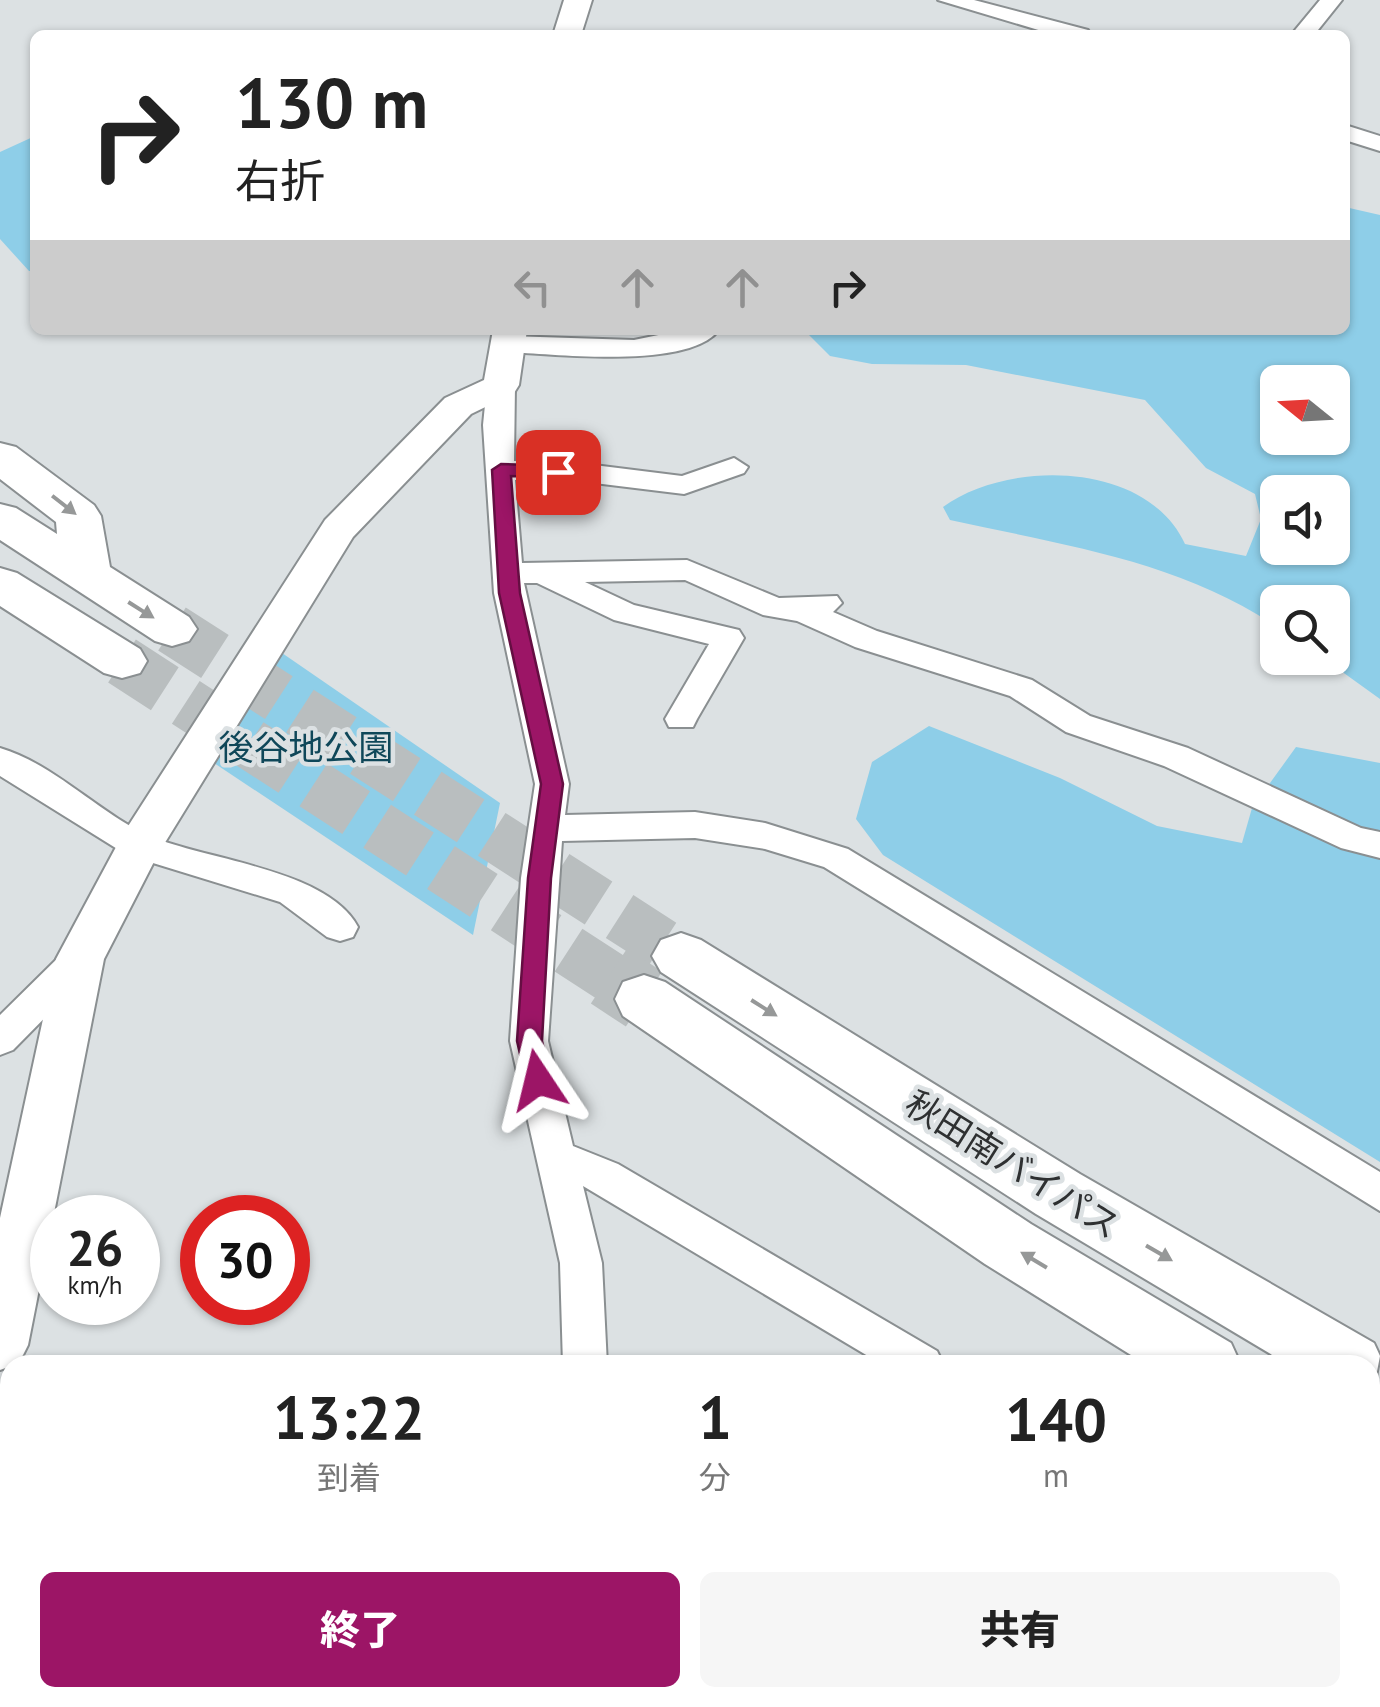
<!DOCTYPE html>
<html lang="ja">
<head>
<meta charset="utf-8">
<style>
  :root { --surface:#fff; --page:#f6f6f6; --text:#222; --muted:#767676; --accent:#9c1566 }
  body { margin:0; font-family:"PT Sans","Noto Sans JP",sans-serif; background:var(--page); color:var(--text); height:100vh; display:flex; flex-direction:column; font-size:38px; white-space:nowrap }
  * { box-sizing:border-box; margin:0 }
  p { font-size:32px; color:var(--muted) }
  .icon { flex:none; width:55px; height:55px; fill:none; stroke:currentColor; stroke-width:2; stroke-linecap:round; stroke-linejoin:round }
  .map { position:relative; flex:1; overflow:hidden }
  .details { position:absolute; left:0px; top:1355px; width:1380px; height:352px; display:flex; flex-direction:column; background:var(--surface); border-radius:30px 30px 0 0; box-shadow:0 2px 8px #0004 }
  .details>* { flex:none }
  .guide { position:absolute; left:30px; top:30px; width:1320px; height:305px; border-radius:15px; box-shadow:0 2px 8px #0004; background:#fff; color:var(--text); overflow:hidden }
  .needle { width:65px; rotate:288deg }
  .controls { position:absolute; left:1260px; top:365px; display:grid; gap:20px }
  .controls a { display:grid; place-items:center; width:90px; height:90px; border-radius:15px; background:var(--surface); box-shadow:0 2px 8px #0004; font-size:50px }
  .speed { position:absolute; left:30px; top:1195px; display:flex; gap:20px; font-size:50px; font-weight:700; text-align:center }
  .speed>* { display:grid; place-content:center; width:130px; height:130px; border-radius:50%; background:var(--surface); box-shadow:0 2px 8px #0004; line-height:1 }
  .speed small { font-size:25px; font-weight:400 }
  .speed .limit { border:15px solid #d22; background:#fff; color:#111 }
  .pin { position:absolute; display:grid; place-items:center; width:85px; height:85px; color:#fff; margin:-42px; border-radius:20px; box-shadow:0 5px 15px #0006 }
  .me { position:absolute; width:110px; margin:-55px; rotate:350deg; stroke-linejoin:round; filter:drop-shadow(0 0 8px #0008) }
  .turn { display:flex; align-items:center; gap:35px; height:210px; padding:0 40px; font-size:45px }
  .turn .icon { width:130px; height:130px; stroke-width:2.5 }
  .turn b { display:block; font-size:70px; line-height:85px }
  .lanes { display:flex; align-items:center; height:95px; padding:0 40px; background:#0003; justify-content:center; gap:50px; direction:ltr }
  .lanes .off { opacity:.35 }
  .eta { display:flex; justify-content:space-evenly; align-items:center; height:170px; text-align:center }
  .eta b { font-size:60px; font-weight:800; line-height:70px }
  .cta { display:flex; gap:20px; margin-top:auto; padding:20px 40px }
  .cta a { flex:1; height:115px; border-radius:15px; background:var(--accent); color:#fff; font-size:40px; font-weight:800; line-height:115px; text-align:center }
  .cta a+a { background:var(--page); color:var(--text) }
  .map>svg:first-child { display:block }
  .green { fill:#8ecee8; fill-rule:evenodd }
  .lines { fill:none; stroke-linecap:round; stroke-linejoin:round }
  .trunk-tunnel-far1 { stroke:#b9bebf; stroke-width:51; stroke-dasharray:51 25; stroke-linecap:butt }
  .trunk-tunnel { stroke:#b9bebf; stroke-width:66; stroke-dasharray:66 34; stroke-linecap:butt }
  .minor-casing { stroke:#8a8f91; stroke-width:4 }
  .tertiary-casing { stroke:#8a8f91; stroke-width:4 }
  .trunk-casing { stroke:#8a8f91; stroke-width:4 }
  .minor { fill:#fff; fill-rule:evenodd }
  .tertiary { fill:#fff; fill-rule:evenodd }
  .trunk { fill:#fff; fill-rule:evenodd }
  .oneway { fill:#969898 }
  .route { fill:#9c1566; stroke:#650e42; stroke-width:2.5 }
  .labels { text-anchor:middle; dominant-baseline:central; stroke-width:9; stroke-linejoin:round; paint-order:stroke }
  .park-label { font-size:35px; fill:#0f4759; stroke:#dce1e3 }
  .street-label { font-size:35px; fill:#2e3031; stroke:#dce1e3 }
</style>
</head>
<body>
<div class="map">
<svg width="1380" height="1707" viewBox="0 0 1380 1707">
  <rect width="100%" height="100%" fill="#dce1e3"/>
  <!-- green -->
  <path class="green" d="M35,136V271H29L0,239V152Z
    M1345,207L1380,215V699L1323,658H1332V602H1278L1277,627C1180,561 1063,545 950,520L943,507C1009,459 1147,461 1185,544L1246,556L1261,519L1255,494L1206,468L1145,400L966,365L872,364L830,356L807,333L1345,330ZM1278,382H1332V438H1278ZM1278,492H1332V548H1278Z
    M282,653L500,803L473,935L214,763Z
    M929,726L1060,778L1157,826L1242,843L1252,808L1296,747L1380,763V1162L883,855L856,819L872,762Z"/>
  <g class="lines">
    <!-- trunk-tunnel-far1 -->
    <path class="trunk-tunnel-far1" d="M172,629L681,956
      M122,661L613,979"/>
    <!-- trunk-tunnel -->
    <path class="trunk-tunnel" d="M609,976L644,999"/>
    <defs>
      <path id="minor" d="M938,0H974L1088,30L1091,35H1055Z
        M1320,0H1342L1314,35H1291Z
        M1345,125L1380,136V151L1345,140Z
        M683,330H719C688,370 555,354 508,352L495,344L508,336L634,340Z
        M501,377L515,385L514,461L586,464L682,476L734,458L748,467L744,473L684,494L586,482L515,480L522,563L687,560L779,598L837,596L842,603L833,612L877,631L1032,680L1090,716L1188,748L1361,828L1380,832V858L1341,848L1164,766L1066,732L1010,696L855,647L797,621L763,615L685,580L585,582L634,605L739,630L744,638L697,719L693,727H669L665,719L709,644L614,620L537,583H524L569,784L565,815L695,812L765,823L848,849L1380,1172V1211L824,867L765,849L695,838L562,841L548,1041L573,1146L618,1164L937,1351L944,1365H883L583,1186L602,1263L607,1365H563L560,1263L510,1041L521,878L535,784L494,593L483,425L487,385Z
        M0,748C55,764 99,814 152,837C208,860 328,870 358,927L353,937L340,941L327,937L280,902L127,855L0,776Z
        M80,944L93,949L98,959L93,969L13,1050L0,1055V1015L67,949Z
        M1370,1608L1380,1612V1662L1370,1658Z
        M473,1698H521L517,1707H469Z
        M628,1698H676V1707H628Z"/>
      <path id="tertiary" d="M564,0H592L581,35H553Z
        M493,330H527L519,385L514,393L471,414L353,537L158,854L104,959L28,1345L19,1363L0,1370V1218L56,959L123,834L325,520L445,398L484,380Z"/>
      <path id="trunk" d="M0,443L16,447L94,505L101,516L110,567L189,617L197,629L189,641L172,646L155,641L0,540V504L16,508L57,534L56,522L0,479Z
        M0,568L17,573L140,649L147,661L140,673L122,678L104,673L0,606Z
        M681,933L701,940L1080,1174L1374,1343L1380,1356L1374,1387L1370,1389V1365H1289L1036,1214L661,972L652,956L661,940Z
        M644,975L665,982L1031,1224L1231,1343L1241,1365H1147L985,1264L623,1016L615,999L623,982Z
        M1370,1430L1380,1434V1504L1370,1500Z"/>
    </defs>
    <!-- minor casing -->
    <use href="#minor" class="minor-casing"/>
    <!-- tertiary casing -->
    <use href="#tertiary" class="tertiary-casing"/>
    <!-- trunk casing -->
    <use href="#trunk" class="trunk-casing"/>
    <!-- minor -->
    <use href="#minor" class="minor"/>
    <!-- tertiary -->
    <use href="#tertiary" class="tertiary"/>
    <!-- trunk -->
    <use href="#trunk" class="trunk"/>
  </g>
  <!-- one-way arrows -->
  <defs><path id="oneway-solid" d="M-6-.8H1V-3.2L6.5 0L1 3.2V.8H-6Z" transform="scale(2.5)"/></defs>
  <g class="oneway">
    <use href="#oneway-solid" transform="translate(64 505) rotate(38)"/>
    <use href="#oneway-solid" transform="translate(141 610) rotate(32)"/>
    <use href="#oneway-solid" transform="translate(764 1008) rotate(32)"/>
    <use href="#oneway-solid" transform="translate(1159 1253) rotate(30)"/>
    <use href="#oneway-solid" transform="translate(1034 1260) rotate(-149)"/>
  </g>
  <!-- route -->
  <path class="route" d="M501,464L558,466L567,472L558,478L511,476L520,593L563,784L551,878L542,1041L551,1080L538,1090L526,1080L517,1041L528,878L541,784L499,593L492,470Z"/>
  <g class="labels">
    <!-- park labels -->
    <g class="park-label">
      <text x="306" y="747">後谷地公園</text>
    </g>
    <!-- street labels -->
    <g class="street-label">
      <text transform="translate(1013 1164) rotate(32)">秋田南バイパス</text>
    </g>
  </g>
</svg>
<div class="controls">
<a><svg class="needle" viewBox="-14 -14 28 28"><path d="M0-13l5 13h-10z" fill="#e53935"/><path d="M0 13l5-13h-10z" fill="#767676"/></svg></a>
<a><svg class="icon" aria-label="sound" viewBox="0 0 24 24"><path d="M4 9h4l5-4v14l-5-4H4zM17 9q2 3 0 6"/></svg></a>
<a><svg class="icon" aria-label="search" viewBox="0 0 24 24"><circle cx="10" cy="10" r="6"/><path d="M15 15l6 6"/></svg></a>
</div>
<div class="speed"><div>26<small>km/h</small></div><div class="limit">30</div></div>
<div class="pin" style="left:558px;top:472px;background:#d93025"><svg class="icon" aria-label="arrive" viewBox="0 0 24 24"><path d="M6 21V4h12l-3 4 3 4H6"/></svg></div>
<svg class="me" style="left:538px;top:1080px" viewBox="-20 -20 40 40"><path d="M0-17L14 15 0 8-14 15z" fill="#9c1566" stroke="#fff" stroke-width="4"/></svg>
<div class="guide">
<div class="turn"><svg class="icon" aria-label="right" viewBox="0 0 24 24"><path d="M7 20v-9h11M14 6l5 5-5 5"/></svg><div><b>130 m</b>右折</div></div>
<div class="lanes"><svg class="icon off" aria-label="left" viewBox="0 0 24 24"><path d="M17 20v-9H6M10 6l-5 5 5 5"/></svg><svg class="icon off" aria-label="ahead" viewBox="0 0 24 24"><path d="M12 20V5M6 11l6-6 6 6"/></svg><svg class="icon off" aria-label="ahead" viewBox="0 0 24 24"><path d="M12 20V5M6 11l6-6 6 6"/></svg><svg class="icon" aria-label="right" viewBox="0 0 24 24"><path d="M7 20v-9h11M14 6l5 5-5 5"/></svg></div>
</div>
<section class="details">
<div class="eta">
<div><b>13:22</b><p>到着</p></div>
<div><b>1</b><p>分</p></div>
<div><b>140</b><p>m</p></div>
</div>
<div class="cta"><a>終了</a><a>共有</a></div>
</section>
</div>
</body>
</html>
